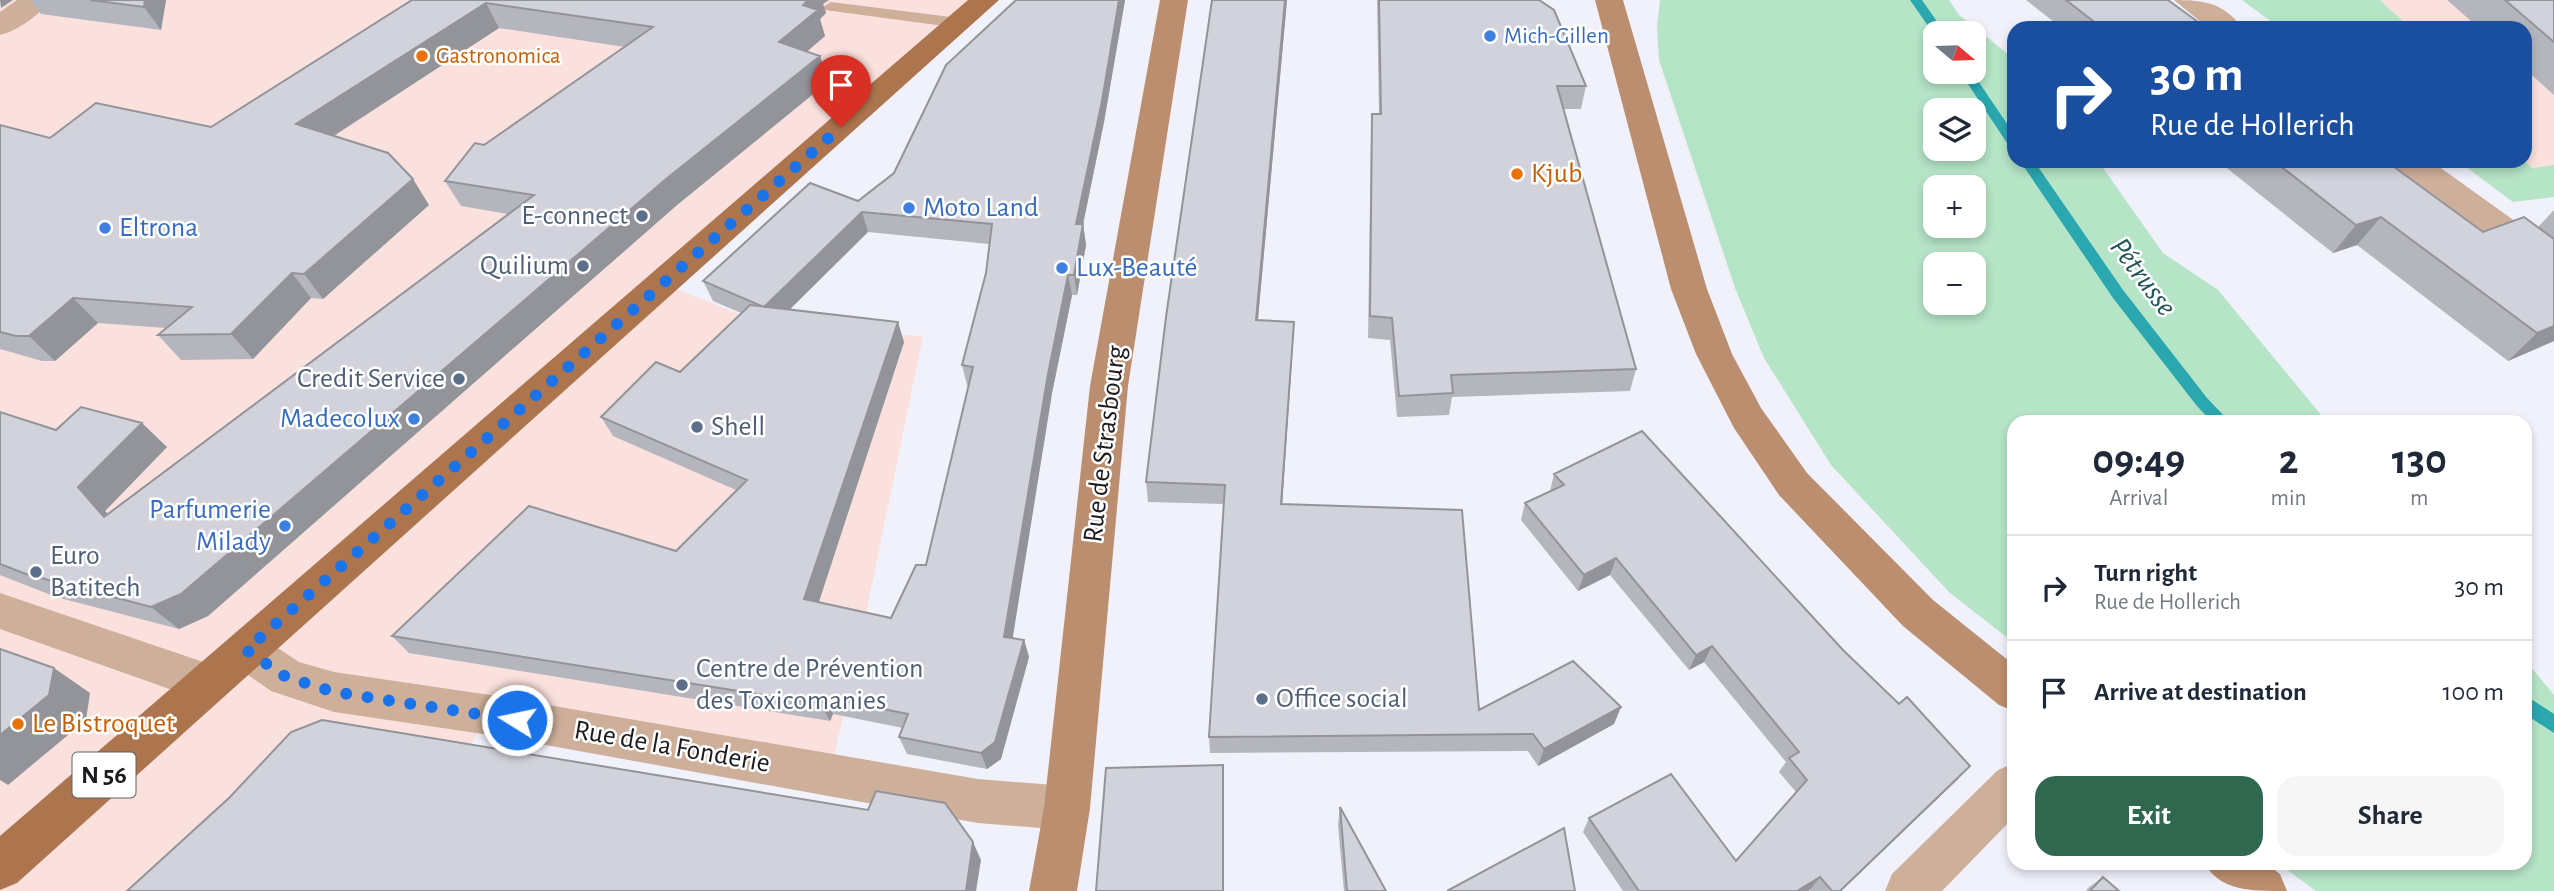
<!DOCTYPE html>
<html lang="en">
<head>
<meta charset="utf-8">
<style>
  :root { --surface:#fff; --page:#f6f6f7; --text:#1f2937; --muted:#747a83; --line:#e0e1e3; --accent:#2f674f }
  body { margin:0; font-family:"Alegreya Sans",sans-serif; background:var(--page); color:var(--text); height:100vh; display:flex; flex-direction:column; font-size:26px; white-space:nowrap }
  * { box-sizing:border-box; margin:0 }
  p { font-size:23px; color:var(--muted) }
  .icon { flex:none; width:38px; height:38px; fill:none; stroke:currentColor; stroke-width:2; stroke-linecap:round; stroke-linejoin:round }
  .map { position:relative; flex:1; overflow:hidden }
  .drawer { position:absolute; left:2007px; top:415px; width:525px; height:455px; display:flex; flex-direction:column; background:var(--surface); border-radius:21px; box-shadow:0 4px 10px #0003 }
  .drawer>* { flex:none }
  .top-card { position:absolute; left:2007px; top:21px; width:525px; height:147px; border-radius:21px; box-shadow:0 4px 10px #0003; background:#1a4fa0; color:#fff; overflow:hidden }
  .needle { width:46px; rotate:109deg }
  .tools { position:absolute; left:1923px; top:21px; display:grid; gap:14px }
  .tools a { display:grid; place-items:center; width:63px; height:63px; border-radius:14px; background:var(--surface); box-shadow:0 4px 10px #0003; font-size:35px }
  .pin { position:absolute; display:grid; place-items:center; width:60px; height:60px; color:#fff; margin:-72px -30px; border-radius:50% 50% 50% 0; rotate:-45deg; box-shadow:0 0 7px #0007 }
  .pin .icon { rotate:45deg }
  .me { position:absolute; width:77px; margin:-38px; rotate:280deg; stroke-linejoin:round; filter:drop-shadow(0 0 5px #0008) }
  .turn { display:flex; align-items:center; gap:24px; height:147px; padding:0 28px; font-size:32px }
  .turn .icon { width:91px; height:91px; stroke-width:2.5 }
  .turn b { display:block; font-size:49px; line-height:60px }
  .eta { display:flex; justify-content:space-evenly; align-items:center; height:119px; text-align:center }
  .eta b { font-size:42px; font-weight:700; line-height:49px }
  .primary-button { display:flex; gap:14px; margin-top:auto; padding:14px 28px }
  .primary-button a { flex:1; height:80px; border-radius:21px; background:var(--accent); color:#fff; font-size:28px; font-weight:700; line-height:80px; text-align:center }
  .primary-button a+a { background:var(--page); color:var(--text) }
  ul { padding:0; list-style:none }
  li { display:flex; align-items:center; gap:21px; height:105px; padding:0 28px; border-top:2px solid var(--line) }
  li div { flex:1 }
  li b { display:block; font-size:26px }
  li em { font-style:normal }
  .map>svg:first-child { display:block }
  .commercial { fill:#fbe1dd }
  .green { fill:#b5e4c6; fill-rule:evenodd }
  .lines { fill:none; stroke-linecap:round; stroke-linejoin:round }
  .stream { fill:#2ba7b0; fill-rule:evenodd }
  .service { fill:#ceaf9a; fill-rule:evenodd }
  .minor { fill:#ceaf9a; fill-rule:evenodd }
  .secondary { fill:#bb8e6f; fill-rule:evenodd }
  .primary { fill:#ad754e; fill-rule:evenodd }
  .wall { fill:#b5b5bd; fill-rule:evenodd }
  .shaded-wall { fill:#93939a }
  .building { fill:#d2d2dc; stroke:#93939a; stroke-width:2 }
  .route { stroke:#1a73e8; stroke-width:12; stroke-dasharray:0 21.6 }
  .shop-dot { fill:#3f7fe0; stroke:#fff; stroke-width:2.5 }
  .food-dot { fill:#e8710a; stroke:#fff; stroke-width:2.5 }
  .service-dot { fill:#5c6f8a; stroke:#fff; stroke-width:2.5 }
  .labels { text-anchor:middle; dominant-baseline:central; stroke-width:5; stroke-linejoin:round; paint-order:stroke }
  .far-shop-label { font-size:23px; fill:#366cbe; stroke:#fff; text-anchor:start }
  .far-food-label { font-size:23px; fill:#c56008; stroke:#fff; text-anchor:start }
  .shield { fill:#fff; stroke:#5f5f62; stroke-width:2 }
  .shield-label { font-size:26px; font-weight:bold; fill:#1b1b1f }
  .food-label { font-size:28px; fill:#c56008; stroke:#fff; text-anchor:start }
  .shop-label { font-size:28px; fill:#366cbe; stroke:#fff; text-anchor:start }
  .service-label { font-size:28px; fill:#4e5e75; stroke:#fff; text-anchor:start }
  .street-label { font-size:28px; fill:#1b1b1f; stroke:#fff }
  .water-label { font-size:30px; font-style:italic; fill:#225458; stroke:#fff }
</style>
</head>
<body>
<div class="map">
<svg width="2554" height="891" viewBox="0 0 2554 891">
  <rect width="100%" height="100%" fill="#f0f1fb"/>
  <!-- commercial -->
  <path class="commercial" d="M0,0H985L664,284L772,327L923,336L854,672L828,780L490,715L374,891H0Z
    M2380,0H2554V165L2532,168L2525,161V28H2410Z"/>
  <!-- green -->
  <path class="green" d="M1660,0H1949L1959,15L2014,59V161H2098L2163,253L2218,290L2327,422H2014V643L1949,592L1831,465L1764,358L1735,288L1659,60L1657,27ZM1936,33H1974V72H1936ZM1974,110V149H1936V110ZM1974,187V226H1936V187ZM1974,264V303H1936V264Z
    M2242,0H2380L2410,28H2280Z
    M2458,161H2525L2532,168L2554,165V197L2513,202Z
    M2525,660L2554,695V891H2316L2278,863H2525Z"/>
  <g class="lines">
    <!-- stream -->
    <path class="stream" d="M1910,0H1922L1945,33H1936L1935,36Z
      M1960,72H1972L2014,134V147L2009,146Z
      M2020,161H2034L2123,290L2207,398L2230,422H2212L2197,406L2113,298Z
      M2525,695L2554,714V733L2525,714Z"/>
    <!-- service -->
    <path class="service" d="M831,2L959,18L967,23L959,28L825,10L823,7Z"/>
    <!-- minor -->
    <path class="minor" d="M17,0H50C40,15 17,31 0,35V12Z
      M2174,0C2202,0 2224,2 2242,28H2208Z
      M2393,161H2431L2554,249V278L2542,275L2398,169Z
      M0,593L224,669L231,683L224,697L209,703L0,629Z
      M246,631L261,637L299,662L334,672L490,695L978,779L1067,786L1083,792L1090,808L1083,824L1067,830L978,823L490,735L334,712L271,691L231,663L225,650L231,637Z
      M2014,763V817L1942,891H1885L1892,874L1998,770Z"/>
    <!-- secondary -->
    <path class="secondary" d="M1160,0H1188L1128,386L1090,808L1077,891H1029L1044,808L1090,386Z
      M1595,0H1623L1707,289L1732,354L1761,408L1807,473L1933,600L2014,665V711L1999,705L1903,626L1779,495L1734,428L1696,354L1671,289Z
      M2204,863H2265L2280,874L2287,891C2249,891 2221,891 2204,863Z"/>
    <!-- primary -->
    <path class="primary" d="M968,0H999L17,883L0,890V836Z"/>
  </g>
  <!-- wall -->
  <path class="wall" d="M30,0H166L161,30L41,14Z
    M412,0L823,4L826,13L820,19L825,36L807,51L820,56L828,82L677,205L208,616L179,629L56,597L0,575V412L56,430L167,447L105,511L108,514L508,214L461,206L445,181L484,145L625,47L499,28L334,136L429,205L323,299L311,298L253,359L181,360L158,335L166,328L98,323L55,361H42L0,349V125L50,138L211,127Z
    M1016,0H1125L1104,122L1083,224L1086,245L1077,295H1072L1052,393L1012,638L1024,640L1029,657L1001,759L987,769L907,754L899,737L903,728L833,714L830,721L409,653L392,636L676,551L736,490L613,436L601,417L680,372L741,313L713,301L703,281L858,201L894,173ZM868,232L989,244L986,273L962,365L967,385H969L926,565L891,618L818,602L904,342L789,310Z
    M1212,0H1287L1258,320L1294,322L1293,342L1282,504L1479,710L1621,707L1614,724L1538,766L1528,751L1210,753L1209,737L1224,504L1148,502L1146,482Z
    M1377,0H1539L1586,86L1581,109H1564L1636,369L1630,391L1452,397L1449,415L1397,417L1390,340L1368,338L1371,137L1372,114H1379Z
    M2026,0H2168L2206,28H2051L2054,22Z
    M2447,0H2554V95L2525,69V28H2479Z
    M2218,161H2386L2483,232L2538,227L2554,210V341L2508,361L2357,245L2333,253Z
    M1554,474L1957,780L1841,891H1811L1810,890L1808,891H1623L1583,832L1589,818L1736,861L1796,792L1779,772L1786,762L1704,662L1689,670L1610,575L1578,591L1521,520L1525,503L1550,491Z
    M1340,807L1386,891H1344L1338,825Z
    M2103,877L2119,891H2086L2088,888Z"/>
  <!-- shaded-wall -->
  <path class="shaded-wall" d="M0,0H13L1,8Z
    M145,0H166L161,30L144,7Z
    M808,0H829L823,4L826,13L820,19L825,36L788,68L779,42Z
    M1119,0H1125L1104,122L1079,244L1076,224Z
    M1285,0H1287L1256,340V320Z
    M486,3L499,28L313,149L296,124Z
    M820,56L828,82L677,205L208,616L179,629L151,607L666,179Z
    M413,179L429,205L323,299L304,274Z
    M862,212L868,232L772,327L764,307Z
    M2381,217L2357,245L2333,253L2356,225Z
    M1083,224L1086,245L1077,295L1074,275Z
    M292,273L311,298L253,359L231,334Z
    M1068,275L1072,295L1052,393L1010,655L1004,637L1048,374Z
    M73,298L98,323L55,361L29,336Z
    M898,322L904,342L814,617L804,599Z
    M1294,322L1293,342L1281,523V504Z
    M2554,326V341L2508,361L2537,333Z
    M142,423L167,447L105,511L131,540L104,517L78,487Z
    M1616,558L1610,575L1578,591L1584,575Z
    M1024,640L1029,657L1001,759L987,769L981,753Z
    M1712,646L1704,662L1689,670L1696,655Z
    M54,668L90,693L86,720L8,785L0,780V735Z
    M823,697L833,714L830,721L820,704Z
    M1621,707L1614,724L1538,766L1544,749Z
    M1223,765L1224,784V891H1223Z
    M1970,766L1957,780L1841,891H1840Z
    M973,842L981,860L976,891H966Z
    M1820,877L1810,890L1808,891H1797Z"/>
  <!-- building -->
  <path class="building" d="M90,0H145L144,7Z
    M412,0H808L803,5L818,10L779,42L820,56L666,179L181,594L151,607L26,574L0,564V412L56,430L81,407L142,423L78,487L104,517L534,195L445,181L475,143L484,145L653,27L486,3L296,124L388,153L413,179L304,274L292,273L231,334L158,335L192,307L73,298L29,336H16L0,332V125L50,138L96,103L211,127Z
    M1016,0H1119L1102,101L1076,224H1083L1074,275H1068L1048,374L1004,637L1024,640L995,742L981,753L899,737L908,714L823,697L820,704L392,636L529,506L676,551L747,480L601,417L656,362L680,372L750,305L898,322L804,599L891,618L916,565H926L973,367L962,365L986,273L992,224L862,212L764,307L703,281L810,183L858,201L894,173L946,65Z
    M1212,0H1285L1256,320L1294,322L1281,504L1462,510L1479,710L1573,661L1621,707L1544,749L1533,734L1209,737L1225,485L1146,482L1166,317Z
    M1379,0H1539L1554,10L1586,86H1557L1636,369L1451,375L1453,393L1399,396L1392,318L1370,316L1372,114H1381Z
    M2066,0H2168L2206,28H2102Z
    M2505,0H2554V42Z
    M2274,161H2386L2483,232L2524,217L2554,239V326L2537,333L2381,217L2356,225Z
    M1642,431L1843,650L1899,704L1907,697L1970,766L1840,891H1832L1820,877L1797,891H1639L1589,818L1671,774L1736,861L1807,780L1789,758L1799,752L1712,646L1696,655L1616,558L1584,575L1525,503L1564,485L1554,474Z
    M0,649L54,668L49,695L0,735Z
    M322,720L868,810L876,791L945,803L973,842L966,891H127L229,798L291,732Z
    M1223,765V891H1096L1106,768Z
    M1340,807L1386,891H1347Z
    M1564,828L1575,891H1447Z
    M2103,877L2119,891H2090Z"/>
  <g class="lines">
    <!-- route -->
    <path class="route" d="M517,720L334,692L286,677L246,650L841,127"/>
  </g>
  <!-- markers -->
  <g class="shop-dot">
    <circle cx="1490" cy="36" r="7"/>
    <circle cx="909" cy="208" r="7"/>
    <circle cx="105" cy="228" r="7"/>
    <circle cx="1062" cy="268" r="7"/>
    <circle cx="414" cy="419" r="7"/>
    <circle cx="285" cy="526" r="7"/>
  </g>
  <g class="food-dot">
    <circle cx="422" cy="56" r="7"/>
    <circle cx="1517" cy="174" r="7"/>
    <circle cx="18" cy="724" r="7"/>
  </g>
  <g class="service-dot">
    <circle cx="642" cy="216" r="7"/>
    <circle cx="583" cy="266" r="7"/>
    <circle cx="459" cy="379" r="7"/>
    <circle cx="697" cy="427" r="7"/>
    <circle cx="36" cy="572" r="7"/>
    <circle cx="682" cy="685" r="7"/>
    <circle cx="1262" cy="699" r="7"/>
  </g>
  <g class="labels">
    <!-- far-shop labels -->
    <g class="far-shop-label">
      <text x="1504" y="36">Mich-Gillen</text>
    </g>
    <!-- far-food labels -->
    <g class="far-food-label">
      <text x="436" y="56">Gastronomica</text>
    </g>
    <!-- shield labels -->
    <rect class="shield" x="72.5" y="752.5" width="63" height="45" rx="5"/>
    <g class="shield-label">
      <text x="104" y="775">N 56</text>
    </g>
    <!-- food labels -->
    <g class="food-label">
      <text x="1531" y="174">Kjub</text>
      <text x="32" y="724">Le Bistroquet</text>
    </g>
    <!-- shop labels -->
    <g class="shop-label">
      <text x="923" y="208">Moto Land</text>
      <text x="119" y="228">Eltrona</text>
      <text x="1076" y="268">Lux-Beauté</text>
      <text x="400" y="419" text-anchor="end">Madecolux</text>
      <text x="271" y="510" text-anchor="end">Parfumerie<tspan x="271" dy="32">Milady</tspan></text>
    </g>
    <!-- service labels -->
    <g class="service-label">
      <text x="628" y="216" text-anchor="end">E-connect</text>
      <text x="569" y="266" text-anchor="end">Quilium</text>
      <text x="445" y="379" text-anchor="end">Credit Service</text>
      <text x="711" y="427">Shell</text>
      <text x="50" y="556">Euro<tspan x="50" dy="32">Batitech</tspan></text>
      <text x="696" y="669">Centre de Prévention<tspan x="696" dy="32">des Toxicomanies</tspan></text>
      <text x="1276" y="699">Office social</text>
    </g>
    <!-- street labels -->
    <g class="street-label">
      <text transform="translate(1105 444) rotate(-83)">Rue de Strasbourg</text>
      <text transform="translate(672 747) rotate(10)">Rue de la Fonderie</text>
    </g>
    <!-- water labels -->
    <g class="water-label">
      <text transform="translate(2143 277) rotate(53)">Pétrusse</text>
    </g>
  </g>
</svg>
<div class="tools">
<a><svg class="needle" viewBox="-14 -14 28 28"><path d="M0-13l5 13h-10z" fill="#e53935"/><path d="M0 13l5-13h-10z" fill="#747a83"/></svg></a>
<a><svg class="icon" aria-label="layers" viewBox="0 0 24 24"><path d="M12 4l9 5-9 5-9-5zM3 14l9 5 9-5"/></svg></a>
<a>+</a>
<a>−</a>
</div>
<div class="pin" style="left:841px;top:127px;background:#d93025"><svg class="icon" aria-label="arrive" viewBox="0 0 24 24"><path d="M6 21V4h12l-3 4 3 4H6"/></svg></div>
<svg class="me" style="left:517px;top:720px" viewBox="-20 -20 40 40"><circle r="17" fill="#1a73e8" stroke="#fff" stroke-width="3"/><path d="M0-11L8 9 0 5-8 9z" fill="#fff"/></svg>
<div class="top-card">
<div class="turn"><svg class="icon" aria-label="right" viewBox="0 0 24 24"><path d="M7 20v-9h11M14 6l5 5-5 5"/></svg><div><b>30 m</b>Rue de Hollerich</div></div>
</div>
<section class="drawer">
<div class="eta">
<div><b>09:49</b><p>Arrival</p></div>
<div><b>2</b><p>min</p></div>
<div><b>130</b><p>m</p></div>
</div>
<ul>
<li><svg class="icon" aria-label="right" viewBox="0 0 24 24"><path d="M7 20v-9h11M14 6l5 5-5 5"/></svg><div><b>Turn right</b><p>Rue de Hollerich</p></div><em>30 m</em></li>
<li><svg class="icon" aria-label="arrive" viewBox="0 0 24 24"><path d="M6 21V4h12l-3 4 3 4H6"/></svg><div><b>Arrive at destination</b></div><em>100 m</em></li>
</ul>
<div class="primary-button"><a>Exit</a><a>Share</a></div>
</section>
</div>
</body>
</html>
